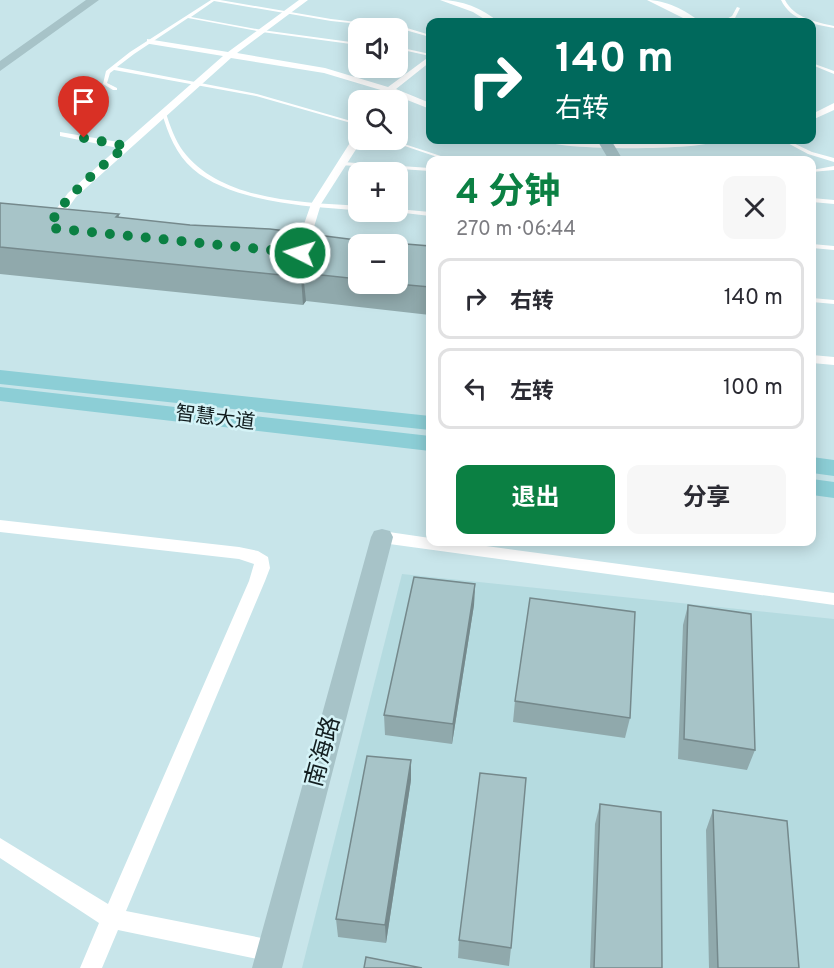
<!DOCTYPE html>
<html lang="zh">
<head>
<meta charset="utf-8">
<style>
  :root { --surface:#fff; --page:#f7f7f7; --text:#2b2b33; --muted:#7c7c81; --line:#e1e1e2; --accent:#0b8043 }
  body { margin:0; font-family:Overpass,"Noto Sans SC",sans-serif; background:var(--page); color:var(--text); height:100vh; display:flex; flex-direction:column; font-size:22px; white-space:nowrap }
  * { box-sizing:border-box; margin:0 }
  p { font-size:20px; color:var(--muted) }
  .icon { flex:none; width:33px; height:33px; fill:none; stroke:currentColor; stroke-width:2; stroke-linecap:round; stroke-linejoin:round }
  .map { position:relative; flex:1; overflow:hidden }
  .side { position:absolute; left:426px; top:156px; width:390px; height:390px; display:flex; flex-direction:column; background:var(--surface); border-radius:12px; box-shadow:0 3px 15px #0003 }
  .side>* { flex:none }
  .guide { position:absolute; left:426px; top:18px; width:390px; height:126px; border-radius:12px; box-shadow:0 3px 15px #0003; background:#00695c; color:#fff; overflow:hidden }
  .fabs { position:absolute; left:348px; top:18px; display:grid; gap:12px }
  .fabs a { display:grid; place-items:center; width:60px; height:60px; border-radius:12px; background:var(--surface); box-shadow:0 3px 15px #0003; font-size:30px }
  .pin { position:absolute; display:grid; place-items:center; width:51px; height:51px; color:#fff; margin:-62px -26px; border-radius:50% 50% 50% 0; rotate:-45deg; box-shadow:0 0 6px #0007 }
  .pin .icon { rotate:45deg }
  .me { position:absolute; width:66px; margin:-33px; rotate:275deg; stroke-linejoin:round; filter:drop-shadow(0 0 4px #0008) }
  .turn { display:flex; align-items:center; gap:21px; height:126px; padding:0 30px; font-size:27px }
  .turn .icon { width:78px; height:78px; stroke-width:2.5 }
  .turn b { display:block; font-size:42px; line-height:51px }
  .round { display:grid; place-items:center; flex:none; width:63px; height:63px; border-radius:12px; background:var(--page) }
  .headline { display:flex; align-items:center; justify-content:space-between; height:102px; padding:0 30px }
  h1 { font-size:36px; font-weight:700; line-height:45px; color:var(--accent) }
  .cta { display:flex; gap:12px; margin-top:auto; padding:12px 30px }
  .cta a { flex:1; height:69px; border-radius:12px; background:var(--accent); color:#fff; font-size:24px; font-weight:700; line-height:69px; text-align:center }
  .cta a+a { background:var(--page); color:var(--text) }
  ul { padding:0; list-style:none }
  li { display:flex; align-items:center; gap:18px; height:81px; margin:0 12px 9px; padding:0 18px; border:3px solid var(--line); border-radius:12px }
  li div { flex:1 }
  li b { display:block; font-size:22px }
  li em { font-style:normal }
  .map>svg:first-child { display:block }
  .built { fill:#b5dbe0 }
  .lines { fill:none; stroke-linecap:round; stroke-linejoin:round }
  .lane { fill:#fff; fill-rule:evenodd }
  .street { fill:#fff; fill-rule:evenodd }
  .secondary { fill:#a7c3c8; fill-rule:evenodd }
  .primary { fill:#8cced6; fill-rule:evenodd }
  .wall { fill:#90a9ac }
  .shaded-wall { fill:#75898c }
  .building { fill:#a7c4c8; stroke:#75898c; stroke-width:1.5 }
  .route { stroke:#0b8043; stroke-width:10; stroke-dasharray:0 18 }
  .labels { text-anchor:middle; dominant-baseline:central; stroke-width:5; stroke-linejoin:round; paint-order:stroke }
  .street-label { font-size:20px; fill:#121d1f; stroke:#d5f3f7 }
  .near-street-label { font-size:24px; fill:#121d1f; stroke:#d5f3f7 }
</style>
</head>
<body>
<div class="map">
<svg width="834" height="968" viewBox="0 0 834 968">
  <rect width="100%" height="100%" fill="#c8e5ea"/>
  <!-- built -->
  <path class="built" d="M402,574L834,619V968H302Z"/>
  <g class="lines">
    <!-- lane -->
    <path class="lane" d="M211,0H220L331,19L407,28L430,35V37L398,28L331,21L214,1L191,17L262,30L358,43V45L262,32L188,18L134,54L117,67L257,94L358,123V125L256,96L114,70L110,73L107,83L117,88V90H113L103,84L106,71L130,52Z
      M781,0H785C794,18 816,22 834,26V28C814,24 791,21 781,0Z
      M737,7L740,8L735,18L729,21L730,22H695L693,21L695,20L723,21L732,16Z
      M398,47L430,54V56L398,49Z
      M812,63L834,71V74L812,65Z
      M162,112L166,113C170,126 175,140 183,151C221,201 300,202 358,206V210C310,207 231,202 193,169C176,154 168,134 162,113Z
      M387,140H392L453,160H446Z
      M782,140H787L812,152L834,158V162L808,154Z
      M342,162L430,168V171L340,165L339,164Z
      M834,166V170L812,172V170Z
      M812,198L834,200V204L812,202Z
      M398,209L430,212V216L396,212Z
      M812,244L834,246V250L812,248Z
      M812,298L834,300V304L812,302Z"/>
    <!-- street -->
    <path class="street" d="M299,0H308L237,53L325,68L388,87L430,56V62L396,89L430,103V109L392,94L387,100H379L384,91L324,73L231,58L76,197L54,228H46L44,226L68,193L118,148L60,136V132L124,143L223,56L150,44L147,43V39L228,52Z
      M440,0C461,0 483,8 498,22H489L473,12Z
      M647,0C665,0 686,10 700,22H691Z
      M834,103V110L812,120V114Z
      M358,135V140H362L321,204L306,253L304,255H296L294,253L311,204L353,138Z
      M541,140L630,142L720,140C705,151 556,151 541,140Z
      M812,355L834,357V365L812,363Z
      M0,520L239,547L258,551L268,557L270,568L265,581L126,911L272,940L280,943L283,951L280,959L272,962L118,930L102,968H80L99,923L0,858V838L108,904L249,581L254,564L239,559L0,532Z
      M382,531L430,538V542H457L834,593V605L382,543L376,541L374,537L376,533Z"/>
    <!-- secondary -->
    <path class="secondary" d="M86,0H99L0,71V61Z
      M597,140H611L623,160H609Z
      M382,529L390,531L393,537L282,968H252L371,537L374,531Z"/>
    <!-- primary -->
    <path class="primary" d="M0,370L430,416V430L0,384Z
      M0,387L430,436V451L0,401Z
      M812,457L834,460V476L812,473Z
      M812,479L834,482V498L812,495Z"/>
  </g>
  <!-- wall -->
  <path class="wall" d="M0,203L119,214V218L358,244V284H398L405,247L430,246V315L306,301L303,305L0,274Z
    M475,584L474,605L452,744L385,735L384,715Z
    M688,605L755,750L747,770L678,759L683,625Z
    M515,701L630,718L625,738L513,722Z
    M411,780L386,943L338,937L336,919Z
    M600,804L662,968H590L595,824Z
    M713,810L799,968H709L706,830Z
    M459,940L511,948L509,966L458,958Z"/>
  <!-- shaded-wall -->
  <path class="shaded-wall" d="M303,273L306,301L303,305L301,277Z
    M475,584L474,605L452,744L453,724Z
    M411,760V780L386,943L385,925Z"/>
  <!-- building -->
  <path class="building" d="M0,203L119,214L116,217L190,225L270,229L388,244H358V279L303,273L301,277L0,247Z
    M406,244L430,246V287L397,284H398V246L405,247Z
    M414,577L475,584L453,724L384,715Z
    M530,598L635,612L630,718L515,701Z
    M688,605L751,614L755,750L684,739Z
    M367,756L411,760L385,925L336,919Z
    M480,773L526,778L511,948L459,940Z
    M600,804L661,812L662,968H594Z
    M713,810L787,821L799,968H718Z
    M366,957L422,968H364Z"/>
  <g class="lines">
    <!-- route -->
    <path class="route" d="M84,138L126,146C107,162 54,205 50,228L300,253"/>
  </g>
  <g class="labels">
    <!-- street labels -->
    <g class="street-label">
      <text transform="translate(215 419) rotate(7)">智慧大道</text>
    </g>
    <!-- near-street labels -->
    <g class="near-street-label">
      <text transform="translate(324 752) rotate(-75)">南海路</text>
    </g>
  </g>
</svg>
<div class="fabs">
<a><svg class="icon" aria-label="sound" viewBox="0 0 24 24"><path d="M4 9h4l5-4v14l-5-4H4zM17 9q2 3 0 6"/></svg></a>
<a><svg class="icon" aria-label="search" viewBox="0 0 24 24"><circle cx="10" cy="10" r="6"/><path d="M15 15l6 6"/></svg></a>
<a>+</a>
<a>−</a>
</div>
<div class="pin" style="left:84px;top:138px;background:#d93025"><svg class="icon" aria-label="arrive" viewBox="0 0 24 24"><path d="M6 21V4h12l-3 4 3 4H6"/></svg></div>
<svg class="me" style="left:300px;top:253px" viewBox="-20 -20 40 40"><circle r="17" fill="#0b8043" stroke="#fff" stroke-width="3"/><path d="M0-11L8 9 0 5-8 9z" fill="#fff"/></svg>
<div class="guide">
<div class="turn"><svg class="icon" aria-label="right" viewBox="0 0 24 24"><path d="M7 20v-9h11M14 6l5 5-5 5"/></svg><div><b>140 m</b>右转</div></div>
</div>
<section class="side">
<div class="headline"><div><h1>4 分钟</h1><p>270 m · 06:44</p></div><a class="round"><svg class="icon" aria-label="close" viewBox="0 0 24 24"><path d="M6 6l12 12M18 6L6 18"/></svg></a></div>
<ul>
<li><svg class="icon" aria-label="right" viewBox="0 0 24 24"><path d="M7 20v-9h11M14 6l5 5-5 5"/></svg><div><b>右转</b></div><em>140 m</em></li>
<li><svg class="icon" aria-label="left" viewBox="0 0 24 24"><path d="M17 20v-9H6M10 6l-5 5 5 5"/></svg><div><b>左转</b></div><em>100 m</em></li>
</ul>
<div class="cta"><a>退出</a><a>分享</a></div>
</section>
</div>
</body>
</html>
